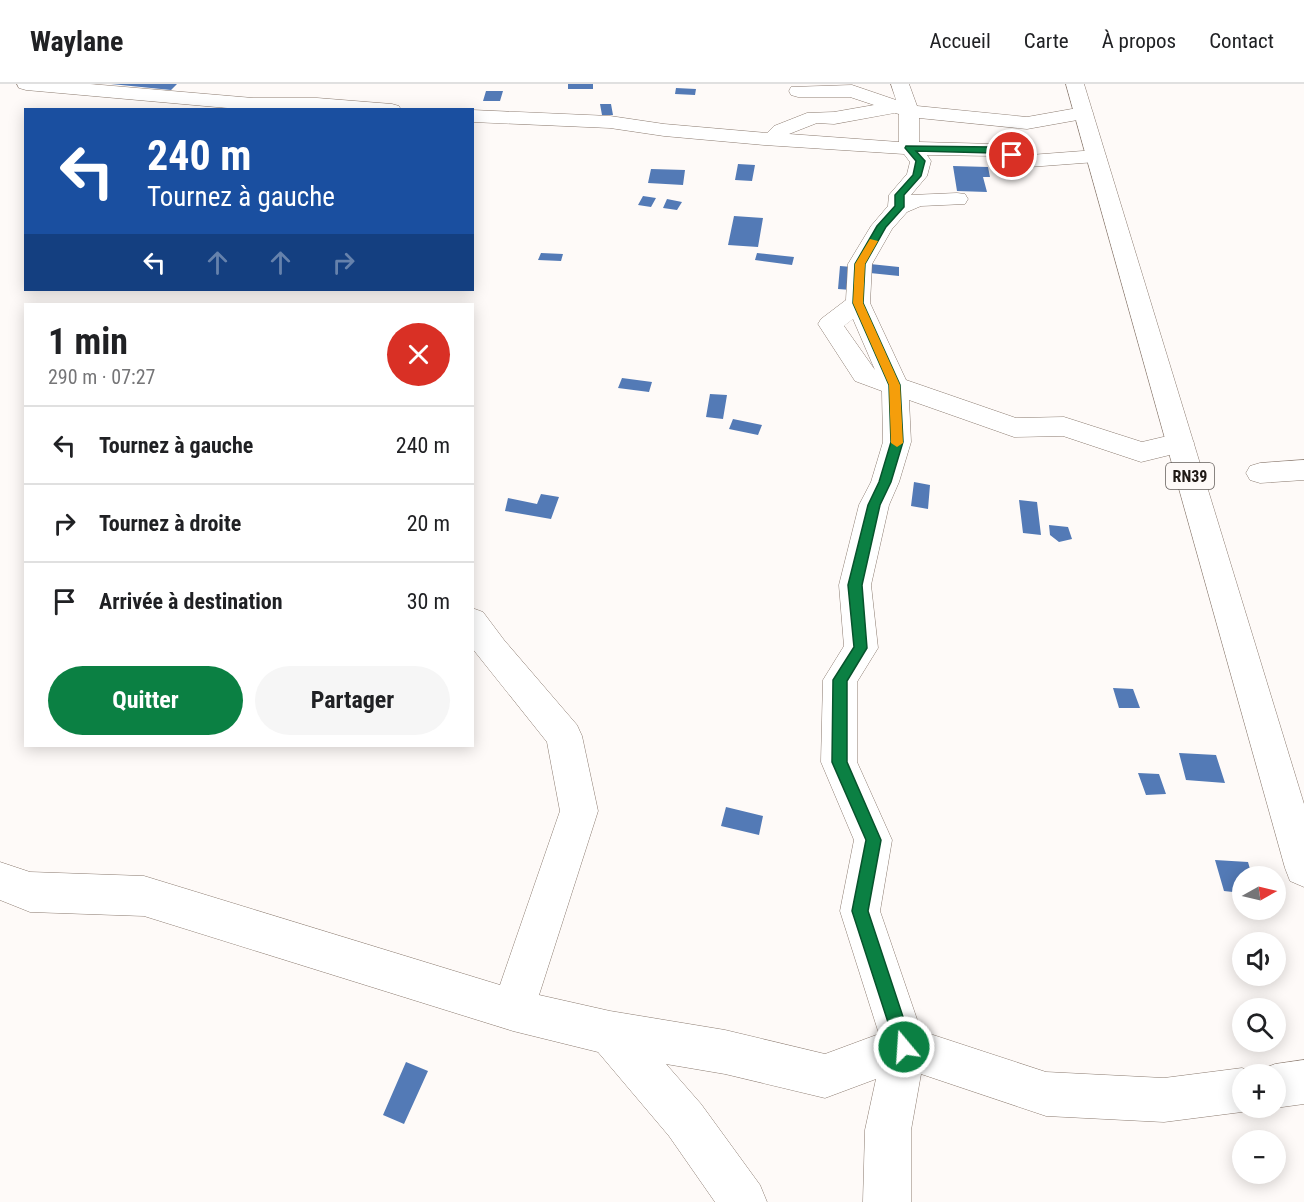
<!DOCTYPE html>
<html lang="fr">
<head>
<meta charset="utf-8">
<style>
  :root { --surface:#fff; --page:#f6f6f6; --text:#202124; --muted:#757577; --line:#e0e0e0; --accent:#0b8043 }
  body { margin:0; font-family:"Roboto Condensed",sans-serif; background:var(--page); color:var(--text); height:100vh; display:flex; flex-direction:column; font-size:22px; white-space:nowrap }
  * { box-sizing:border-box; margin:0 }
  p { font-size:20px; color:var(--muted) }
  .icon { flex:none; width:33px; height:33px; fill:none; stroke:currentColor; stroke-width:2; stroke-linecap:round; stroke-linejoin:round }
  .map { position:relative; flex:1; overflow:hidden }
  .details { position:absolute; left:24px; top:219px; width:450px; height:444px; display:flex; flex-direction:column; background:var(--surface); border-radius:0px; box-shadow:0 3px 15px #0003 }
  .details>* { flex:none }
  .top-card { position:absolute; left:24px; top:24px; width:450px; height:183px; border-radius:0px; box-shadow:0 3px 15px #0003; background:#1a4fa0; color:#fff; overflow:hidden }
  .needle { width:39px; rotate:82deg }
  .tools { position:absolute; left:1232px; top:782px; display:grid; gap:12px }
  .tools a { display:grid; place-items:center; width:54px; height:54px; border-radius:50%; background:var(--surface); box-shadow:0 3px 15px #0003; font-size:30px }
  .pin { position:absolute; display:grid; place-items:center; width:51px; height:51px; color:#fff; margin:-26px; border:3px solid #fff; border-radius:50%; box-shadow:0 2px 6px #0007 }
  .me { position:absolute; width:66px; margin:-33px; rotate:342deg; stroke-linejoin:round; filter:drop-shadow(0 0 4px #0008) }
  .turn { display:flex; align-items:center; gap:21px; height:126px; padding:0 24px; font-size:27px }
  .turn .icon { width:78px; height:78px; stroke-width:2.5 }
  .turn b { display:block; font-size:42px; line-height:51px }
  .lanes { display:flex; align-items:center; height:57px; padding:0 24px; background:#0003; justify-content:center; gap:30px; direction:ltr }
  .lanes .off { opacity:.35 }
  .round { display:grid; place-items:center; flex:none; width:63px; height:63px; border-radius:32px; background:var(--page) }
  .headline { display:flex; align-items:center; justify-content:space-between; height:102px; padding:0 24px }
  h1 { font-size:36px; font-weight:700; line-height:45px }
  .primary-button { display:flex; gap:12px; margin-top:auto; padding:12px 24px }
  .primary-button a { flex:1; height:69px; border-radius:36px; background:var(--accent); color:#fff; font-size:24px; font-weight:700; line-height:69px; text-align:center }
  .primary-button a+a { background:var(--page); color:var(--text) }
  ul { padding:0; list-style:none }
  li { display:flex; align-items:center; gap:18px; height:78px; padding:0 24px; border-top:2px solid var(--line) }
  li div { flex:1 }
  li b { display:block; font-size:22px }
  li em { font-style:normal }
  header { display:flex; align-items:center; gap:36px; box-sizing:border-box; height:84px; padding:0 30px; background:var(--surface); border-bottom:2px solid var(--line) }
  header strong { font-size:28px }
  nav { display:flex; gap:33px; margin-inline-start:auto; font-size:21px }
  .map>svg:first-child { display:block }
  .building { fill:#537ab6 }
  .lines { fill:none; stroke-linecap:round; stroke-linejoin:round }
  .minor-casing { stroke:#8c7c71; stroke-width:1 }
  .trunk-casing { stroke:#8c7c71; stroke-width:1 }
  .minor { fill:#fff; fill-rule:evenodd }
  .trunk { fill:#fff; fill-rule:evenodd }
  .route { fill:#0b8043; stroke:#07532c; stroke-width:1.5 }
  .slow { fill:#f59e0b }
  .labels { text-anchor:middle; dominant-baseline:central; stroke-width:6; stroke-linejoin:round; paint-order:stroke }
  .shield { fill:#fefaf8; stroke:#635d5a; stroke-width:1.5 }
  .shield-label { font-size:16px; font-weight:bold; fill:#211a16 }
</style>
</head>
<body>
<header>
<strong>Waylane</strong>
<nav><a>Accueil</a><a>Carte</a><a>À propos</a><a>Contact</a></nav>
</header>
<div class="map">
<svg width="1304" height="1118" viewBox="0 0 1304 1118">
  <rect width="100%" height="100%" fill="#fefaf8"/>
  <!-- building -->
  <path class="building" d="M111,0H177L171,6Z
    M568,0H593V5H568Z
    M676,4L696,5L695,11L675,10Z
    M486,7H503L500,17H483Z
    M600,20H611L613,31H602Z
    M738,80L755,81L752,97L735,96Z
    M953,82L988,83L990,93H983L987,108L957,107Z
    M651,85L685,86L683,101L648,99Z
    M643,112L656,114L651,123L638,121Z
    M667,115L682,118L677,126L663,124Z
    M734,132L763,134L758,163L728,161Z
    M541,169L563,170L561,177L538,176Z
    M757,169L794,173L792,181L755,176Z
    M870,180L899,183V192L870,189Z
    M840,182L852,183L851,206L838,205Z
    M622,294L652,298L649,308L618,304Z
    M710,310L727,311L723,335L706,333Z
    M733,335L762,341L758,351L729,345Z
    M914,398L930,401L928,425L911,422Z
    M541,410L559,413L551,435L505,427L508,414L537,420Z
    M1019,416L1037,418L1041,451L1023,449Z
    M1049,441L1068,443L1072,455L1059,458L1050,451Z
    M1113,604L1133,605L1140,624H1119Z
    M1179,669L1216,671L1225,699L1186,696Z
    M1138,689L1159,690L1166,710L1146,711Z
    M726,723L763,732L759,751L721,742Z
    M1215,776L1248,778L1252,792H1242V809L1224,807Z
    M406,978L428,987L404,1040L383,1031Z"/>
  <g class="lines">
    <defs>
      <path id="minor" d="M17,0H90L253,14H317L392,20L399,22L401,26H250L26,6L19,4Z
        M891,0H909L917,22L1027,33L1083,23L1090,25L1093,29L1090,33L1083,35L1027,45L919,34V58L995,60L1030,71L1096,66L1103,68L1106,72L1103,76L1096,78L1029,83L993,72L927,71L931,77L927,92L911,111L957,109L965,110L968,115L965,120L921,122L907,128L892,145L872,180L870,219L906,296L1016,334L1064,333L1142,358L1180,349L1190,352L1194,359L1190,366L1141,378L1063,352L1014,353L909,316L911,358L899,398L889,421L871,501L878,564L857,598V678L892,756L880,827L921,947L1046,988L1164,994L1242,984L1257,990H1242V1023H1255L1242,1028L1164,1038L1046,1032L921,990L911,1046V1118H863L865,1046L876,995L825,1014L725,990L666,980L701,1020L760,1101L767,1118H715L669,1052L598,968L513,947L144,832L30,828L0,816V778L30,788L144,792L500,901L560,727L547,658L472,564V524L483,528L504,556L577,641L582,652L598,727L539,911L610,927L725,946L825,970L879,950L840,827L854,756L821,678L823,596L844,562L839,501L859,421L871,398L883,358L882,307L855,297L818,240L821,235L846,216L848,180L871,142L888,122L889,111L907,90L910,78L904,70L764,61L664,52L610,44L472,38V26L610,32L664,40L767,49L774,42L807,29L834,28L874,21L850,13H798L791,11L789,7L791,3L852,1L896,16ZM895,29L899,30V58L789,50L817,39L834,40ZM853,235L875,286L844,242Z
        M1304,376V396L1260,399L1250,396L1246,389L1250,382L1260,379Z
        M1304,976V1020L1275,1024L1272,1023H1275V990H1258L1259,986L1275,980Z"/>
      <path id="trunk" d="M1066,0H1084L1304,720V803L1290,797L1285,784Z"/>
    </defs>
    <!-- minor casing -->
    <use href="#minor" class="minor-casing"/>
    <!-- trunk casing -->
    <use href="#trunk" class="trunk-casing"/>
    <!-- minor -->
    <use href="#minor" class="minor"/>
    <!-- trunk -->
    <use href="#trunk" class="trunk"/>
  </g>
  <!-- route -->
  <path class="route" d="M906,62L994,63L1016,71L1012,74L994,69L916,67L925,77L921,92L904,111V123L886,143L865,180L863,219L900,301L903,358L891,398L880,421L862,501L867,564L847,597V678L881,756L868,827L913,963L911,969L904,972L898,969L896,963L852,827L866,756L832,678L833,596L854,563L848,501L868,421L879,398L891,358L889,301L853,219L855,180L877,142L895,122V111L913,91L916,77L905,64Z"/>
  <!-- slow -->
  <path class="slow" d="M870,155L878,157L865,180L863,219L900,301L903,359L897,363L891,359L889,301L853,219L855,180Z"/>
  <g class="labels">
    <!-- shield labels -->
    <rect class="shield" x="1166" y="379" width="48" height="26" rx="4.5"/>
    <g class="shield-label">
      <text x="1190" y="392">RN39</text>
    </g>
  </g>
</svg>
<div class="tools">
<a><svg class="needle" viewBox="-14 -14 28 28"><path d="M0-13l5 13h-10z" fill="#e53935"/><path d="M0 13l5-13h-10z" fill="#757577"/></svg></a>
<a><svg class="icon" aria-label="sound" viewBox="0 0 24 24"><path d="M4 9h4l5-4v14l-5-4H4zM17 9q2 3 0 6"/></svg></a>
<a><svg class="icon" aria-label="search" viewBox="0 0 24 24"><circle cx="10" cy="10" r="6"/><path d="M15 15l6 6"/></svg></a>
<a>+</a>
<a>−</a>
</div>
<div class="pin" style="left:1012px;top:71px;background:#d93025"><svg class="icon" aria-label="arrive" viewBox="0 0 24 24"><path d="M6 21V4h12l-3 4 3 4H6"/></svg></div>
<svg class="me" style="left:904px;top:963px" viewBox="-20 -20 40 40"><circle r="17" fill="#0b8043" stroke="#fff" stroke-width="3"/><path d="M0-11L8 9 0 5-8 9z" fill="#fff"/></svg>
<div class="top-card">
<div class="turn"><svg class="icon" aria-label="left" viewBox="0 0 24 24"><path d="M17 20v-9H6M10 6l-5 5 5 5"/></svg><div><b>240 m</b>Tournez à gauche</div></div>
<div class="lanes"><svg class="icon" aria-label="left" viewBox="0 0 24 24"><path d="M17 20v-9H6M10 6l-5 5 5 5"/></svg><svg class="icon off" aria-label="ahead" viewBox="0 0 24 24"><path d="M12 20V5M6 11l6-6 6 6"/></svg><svg class="icon off" aria-label="ahead" viewBox="0 0 24 24"><path d="M12 20V5M6 11l6-6 6 6"/></svg><svg class="icon off" aria-label="right" viewBox="0 0 24 24"><path d="M7 20v-9h11M14 6l5 5-5 5"/></svg></div>
</div>
<section class="details">
<div class="headline"><div><h1>1 min</h1><p>290 m · 07:27</p></div><a class="round" style="background:#d93025;color:#fff"><svg class="icon" aria-label="close" viewBox="0 0 24 24"><path d="M6 6l12 12M18 6L6 18"/></svg></a></div>
<ul>
<li><svg class="icon" aria-label="left" viewBox="0 0 24 24"><path d="M17 20v-9H6M10 6l-5 5 5 5"/></svg><div><b>Tournez à gauche</b></div><em>240 m</em></li>
<li><svg class="icon" aria-label="right" viewBox="0 0 24 24"><path d="M7 20v-9h11M14 6l5 5-5 5"/></svg><div><b>Tournez à droite</b></div><em>20 m</em></li>
<li><svg class="icon" aria-label="arrive" viewBox="0 0 24 24"><path d="M6 21V4h12l-3 4 3 4H6"/></svg><div><b>Arrivée à destination</b></div><em>30 m</em></li>
</ul>
<div class="primary-button"><a>Quitter</a><a>Partager</a></div>
</section>
</div>
</body>
</html>
